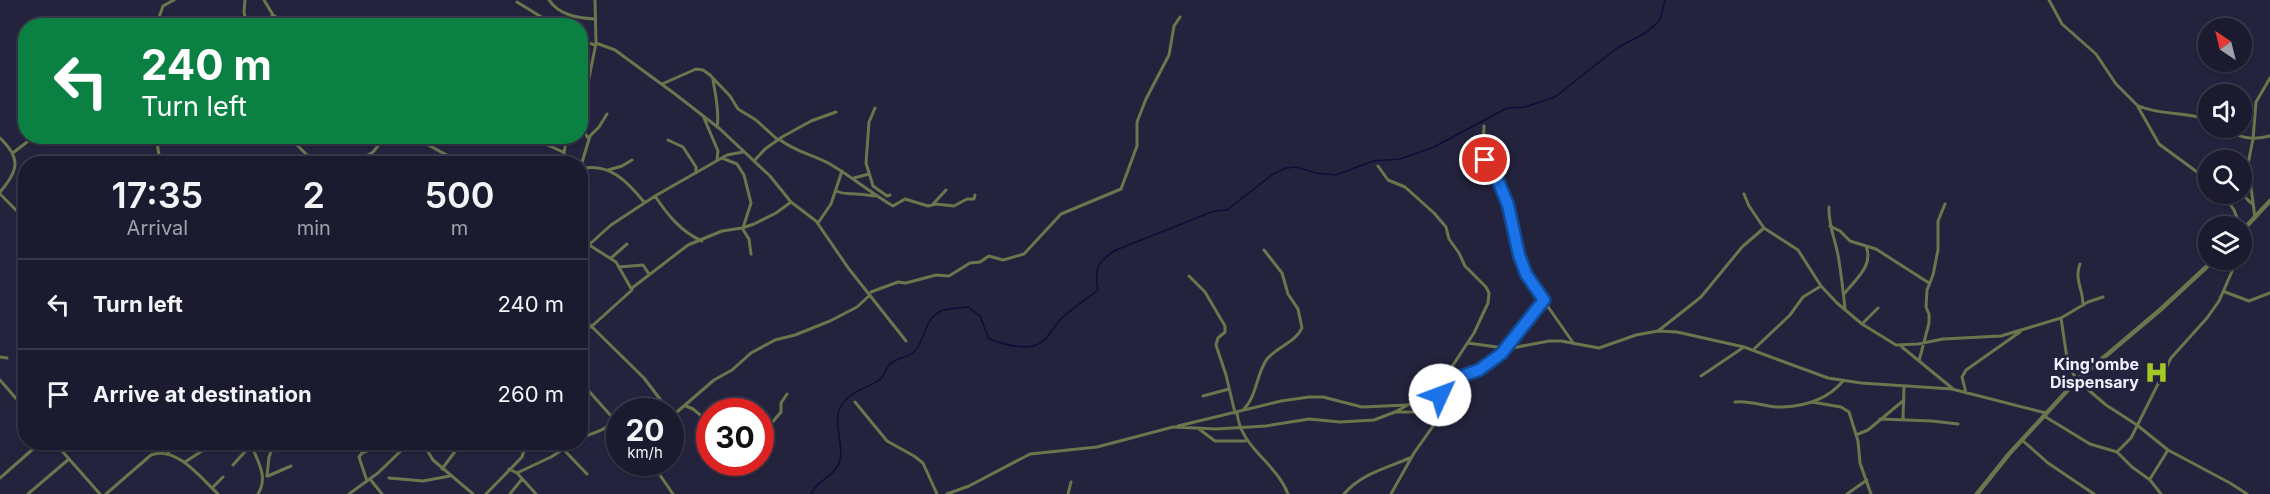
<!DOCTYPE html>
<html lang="en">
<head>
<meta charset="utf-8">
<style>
  :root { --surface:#1b1a2e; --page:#242336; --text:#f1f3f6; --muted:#a0a1aa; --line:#39384a }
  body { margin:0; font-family:Inter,sans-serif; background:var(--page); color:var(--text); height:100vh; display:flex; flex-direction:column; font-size:22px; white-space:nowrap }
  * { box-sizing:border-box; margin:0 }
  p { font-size:20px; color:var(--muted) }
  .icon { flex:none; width:33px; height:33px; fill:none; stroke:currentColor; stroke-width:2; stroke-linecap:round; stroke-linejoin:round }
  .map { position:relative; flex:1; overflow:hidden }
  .panel { position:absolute; left:18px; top:156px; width:570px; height:294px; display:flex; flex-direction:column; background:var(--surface); border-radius:24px; box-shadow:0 2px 4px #0004,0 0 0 2px var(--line) }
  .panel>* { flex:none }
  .banner { position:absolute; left:18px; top:18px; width:570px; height:126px; border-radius:24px; box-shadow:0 2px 4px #0004,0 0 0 2px var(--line); background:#0b8043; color:#fff; overflow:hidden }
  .needle { width:39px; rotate:325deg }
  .controls { position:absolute; left:2198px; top:18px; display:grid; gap:12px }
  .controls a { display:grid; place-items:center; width:54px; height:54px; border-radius:50%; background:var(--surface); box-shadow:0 2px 4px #0004,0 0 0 2px var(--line); font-size:30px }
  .speed { position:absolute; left:606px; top:398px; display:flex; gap:12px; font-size:30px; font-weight:700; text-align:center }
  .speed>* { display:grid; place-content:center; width:78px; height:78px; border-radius:50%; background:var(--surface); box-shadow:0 2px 4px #0004,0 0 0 2px var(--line); line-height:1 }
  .speed small { font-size:15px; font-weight:400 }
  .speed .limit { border:9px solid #d22; background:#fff; color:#111 }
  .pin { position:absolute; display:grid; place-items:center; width:51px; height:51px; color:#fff; margin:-26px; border:3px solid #fff; border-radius:50%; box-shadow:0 2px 6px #0007 }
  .me { position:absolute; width:66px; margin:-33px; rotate:47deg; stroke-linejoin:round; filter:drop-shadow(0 0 4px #0008) }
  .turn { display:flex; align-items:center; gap:21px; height:126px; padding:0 24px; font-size:27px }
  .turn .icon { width:78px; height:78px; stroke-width:2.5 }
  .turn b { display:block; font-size:42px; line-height:51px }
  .eta { display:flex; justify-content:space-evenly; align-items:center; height:102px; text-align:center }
  .eta b { font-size:36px; font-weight:600; line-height:42px }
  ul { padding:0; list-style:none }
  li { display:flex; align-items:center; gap:18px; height:90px; padding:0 24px; border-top:2px solid var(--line) }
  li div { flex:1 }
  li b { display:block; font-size:22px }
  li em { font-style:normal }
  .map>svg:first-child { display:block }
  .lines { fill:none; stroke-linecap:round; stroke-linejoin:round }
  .stream { stroke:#130a39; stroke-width:1.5 }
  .minor { stroke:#6a774c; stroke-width:3 }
  .tertiary { stroke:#6a774c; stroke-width:4.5 }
  .route-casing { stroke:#114b97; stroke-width:15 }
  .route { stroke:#1a73e8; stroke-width:10 }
  .labels { text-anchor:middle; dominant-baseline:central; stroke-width:6; stroke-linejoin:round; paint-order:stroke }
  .poi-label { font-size:16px; font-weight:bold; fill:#eff0fe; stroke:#24233e; text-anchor:end }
</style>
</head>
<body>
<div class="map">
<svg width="2270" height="494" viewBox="0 0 2270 494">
  <rect width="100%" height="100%" fill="#24233e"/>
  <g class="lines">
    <!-- stream -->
    <path class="stream" d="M811,494C816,480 836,477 840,460C844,442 832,422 841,406C850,391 866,389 879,380C884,377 885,370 889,365C895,358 906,358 913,353C926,342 923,319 941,311C948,308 960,308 968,307L980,316L989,339C1003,344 1030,353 1043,341C1050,335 1054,326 1061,319C1073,308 1085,300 1098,290C1094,268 1097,262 1116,250L1214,211L1227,210L1273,174L1286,168L1296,167L1316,173L1336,175L1373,161L1400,159L1434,147L1507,108L1525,107L1555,97L1617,48L1647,32L1660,20L1665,0"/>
    <!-- minor -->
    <path class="minor" d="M245,0L244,12L247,26
      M264,0L273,15L289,26
      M549,0C559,15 577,18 595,19
      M2049,0L2062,24L2096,54L2116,84L2137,105L2159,144L2208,180
      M517,2L556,26
      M156,26L163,6L174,0
      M262,26L273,15
      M580,40L595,45
      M596,43L615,50L675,94L720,129L770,176L791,202L816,221L849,269L906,341
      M713,79C715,94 720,112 717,127
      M662,84L696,69L703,70L710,75L730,96L738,109L756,120L778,140
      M580,100L589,78L596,43L595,0
      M2139,106C2161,116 2186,111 2208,120
      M875,108L869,122L866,163L873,186L887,196L890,195
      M704,118L718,151L717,159
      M1484,126L1483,156L1499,183L1508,205L1523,267L1530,281L1574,344
      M580,127L589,139
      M2222,128C2238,137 2251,141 2270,136
      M156,136L159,155L162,164
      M288,136L316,164
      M412,136L452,158L456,164
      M528,136L563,152
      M0,138C21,158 19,170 0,192
      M779,139C795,152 812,154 830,164C852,177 871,193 893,206L905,199L928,206L936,204L954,206L967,199H974L975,195
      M668,140L683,147L696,167V173
      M14,152L35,136
      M722,158L737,164L744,175L751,203L743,228
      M754,161L765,149L782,137L811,121L836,112
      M353,164L373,152L386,136
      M501,164L502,159
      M562,164L567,136
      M1378,166L1388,180L1405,187L1434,213L1446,227L1449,239L1459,253L1465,266L1486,287L1489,293L1488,303L1474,333L1453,365L1441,387L1440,395L1443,404
      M580,169C609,162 627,181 644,202
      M580,169L590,136L599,127L607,114
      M608,170L622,166L632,160
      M854,178L869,174
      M2241,186L2248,171
      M836,191C845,195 848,193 857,194C864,194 870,196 878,196
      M0,194L26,220
      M1744,194L1749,206L1764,228L1798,250L1821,286L1837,303L1862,324L1896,345L1918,344L1943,339L2001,336L2061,318L2088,302L2103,297
      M2223,194L2234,210L2240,226
      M2239,194L2244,196L2251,203
      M655,196C667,214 681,232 702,241
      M933,204L946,190
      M1829,207C1828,224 1835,239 1838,255C1841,272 1843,290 1845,308
      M2255,218L2248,164L2253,139L2256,102L2270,78
      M818,223L831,204L842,171
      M1830,226L1840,231L1850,241L1876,249L1929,283
      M742,228L749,239L751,254
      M580,241L591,243L611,225L655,196L727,155L743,152
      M586,243L616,262L632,290L591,327
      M2241,248L2243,231
      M611,258L627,244
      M2080,264C2074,279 2083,289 2083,305
      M619,267L643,265L649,274
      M1189,276L1205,292L1225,326V332L1218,338L1216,345L1226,375L1235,413
      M632,288L688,245L722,231L742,228L754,224L776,213L791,202
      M871,292L898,282L906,283L936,275L949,276L970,263L980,262L989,256L1003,260L1024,254L1061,214L1121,189L1137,146V122L1146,99L1169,55L1174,26L1180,17
      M2225,292L2249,301L2270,293
      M1845,293C1856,279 1874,265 1866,246
      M2061,318L2068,365L2077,380L2106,405L2137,425L2168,450L2230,483L2247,494
      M580,324L585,323L590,325L644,378L669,411
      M1862,324L1878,308
      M1658,331L1701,297L1742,247L1764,228
      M1468,343L1504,348
      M1902,347L1952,388
      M1753,350L1790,315L1803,297L1821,286
      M1502,352L1544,300
      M0,357L7,358
      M1919,361L1929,323V314L1926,307L1927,290L1933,275L1938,250V221L1945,204
      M1701,376L1744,347
      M0,380L26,410
      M580,381L620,426
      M1966,393L1962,377L1966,370L2020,332
      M1203,396L1229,389
      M855,402L887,441L914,456L923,463L937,494
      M1735,402C1752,400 1767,408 1783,407C1806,406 1828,399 1843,381
      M1812,402L1841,407L1849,412L1858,441L1860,463L1871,494
      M686,406L693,409L710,423
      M1243,410C1257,397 1256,374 1267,359C1277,347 1296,342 1302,328L1298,309L1288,294L1282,273L1264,250
      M1237,412C1240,448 1276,462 1288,494
      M1396,412H1415L1443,404
      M2044,416L2090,444L2117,452L2132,467L2150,480L2161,494
      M670,418L714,380L732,370L751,353L775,340L795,335L830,321L857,307L870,295
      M1880,419L1932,421L1958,424
      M1903,419L1904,386
      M1178,426L1281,401L1309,397H1323L1362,407L1407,405
      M1199,429L1215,441H1245
      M1856,435L1868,430L1904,400
      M760,437L781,412V403L787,394
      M580,439C593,432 603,432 614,421
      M2022,440L2048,463L2094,494
      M54,442L100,494
      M250,442C257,461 269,476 258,494
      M422,442L433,460L473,494
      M564,450L587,474
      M367,451L362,453L359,457L367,481
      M2117,452L2131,438L2171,358L2207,318L2219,301L2237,260
      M168,454L172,442
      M185,462L202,451
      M651,462L673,494
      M233,465L251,445
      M442,469L462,442
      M509,469L517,473L536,494
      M517,473L551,457L575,442
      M267,476L269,457L275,442
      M268,476L291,466
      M0,478L41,442
      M389,478L423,481L450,476
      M370,479L382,494
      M2150,479L2168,450
      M212,488L223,477
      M28,494L69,459
      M106,494L151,455C176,445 202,479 218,494
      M349,494L378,473L410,442
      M486,494L522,457L525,447L522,442
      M510,494L522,479
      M947,494L969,486L1030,454L1097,447L1173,427L1216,429L1266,426L1309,419L1340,422L1374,420L1395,412L1459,377L1477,370
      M1068,494L1071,482
      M1344,494C1361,474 1386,468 1410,458
      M1391,494L1414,453L1448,405L1469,379L1501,354L1512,348L1549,341H1561L1599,348L1636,335L1658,331L1677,332L1744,347L1828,378L1861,383L1952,389L2046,413
      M1847,494L1867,480"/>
    <!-- tertiary -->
    <path class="tertiary" d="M2241,232L2270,201
      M1977,494L2009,454L2077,380L2160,310L2214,260"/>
  </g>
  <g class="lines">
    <defs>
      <path id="route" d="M1440,395L1441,387L1459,377L1479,370L1501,354L1544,300L1526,274L1519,255L1508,205L1499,183L1485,160"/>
    </defs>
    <!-- route casing -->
    <use href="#route" class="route-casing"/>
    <!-- route -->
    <use href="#route" class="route"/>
  </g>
  <!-- icons -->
  <defs>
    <symbol id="hospital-bare" viewBox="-9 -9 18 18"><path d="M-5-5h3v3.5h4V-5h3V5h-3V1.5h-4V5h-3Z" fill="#a4c824" stroke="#24233e" stroke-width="2.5" paint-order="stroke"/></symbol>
  </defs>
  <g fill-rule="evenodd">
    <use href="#hospital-bare" x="2140" y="356" width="33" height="33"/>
  </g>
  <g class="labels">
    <!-- poi labels -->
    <g class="poi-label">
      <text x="2139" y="364">King'ombe<tspan x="2139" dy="18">Dispensary</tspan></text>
    </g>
  </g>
</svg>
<div class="controls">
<a><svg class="needle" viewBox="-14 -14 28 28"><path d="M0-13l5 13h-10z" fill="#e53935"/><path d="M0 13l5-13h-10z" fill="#a0a1aa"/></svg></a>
<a><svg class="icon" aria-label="sound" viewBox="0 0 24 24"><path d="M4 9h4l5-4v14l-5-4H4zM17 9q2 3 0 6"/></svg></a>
<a><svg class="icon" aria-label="search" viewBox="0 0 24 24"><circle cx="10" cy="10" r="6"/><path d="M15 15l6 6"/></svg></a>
<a><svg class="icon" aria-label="layers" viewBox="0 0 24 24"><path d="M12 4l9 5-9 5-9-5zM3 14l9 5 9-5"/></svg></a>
</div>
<div class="speed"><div>20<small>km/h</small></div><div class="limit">30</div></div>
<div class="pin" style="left:1485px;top:160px;background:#d93025"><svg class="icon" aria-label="arrive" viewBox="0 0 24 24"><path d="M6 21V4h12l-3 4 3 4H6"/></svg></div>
<svg class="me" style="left:1440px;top:395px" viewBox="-20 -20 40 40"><circle r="19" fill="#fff"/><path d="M0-13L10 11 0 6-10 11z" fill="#1a73e8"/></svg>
<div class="banner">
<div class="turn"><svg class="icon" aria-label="left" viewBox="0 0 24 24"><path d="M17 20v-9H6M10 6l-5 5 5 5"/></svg><div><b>240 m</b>Turn left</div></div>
</div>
<section class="panel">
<div class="eta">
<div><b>17:35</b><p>Arrival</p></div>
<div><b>2</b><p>min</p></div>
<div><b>500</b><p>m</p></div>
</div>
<ul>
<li><svg class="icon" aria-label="left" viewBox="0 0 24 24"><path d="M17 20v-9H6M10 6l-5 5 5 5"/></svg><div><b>Turn left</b></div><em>240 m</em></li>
<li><svg class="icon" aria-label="arrive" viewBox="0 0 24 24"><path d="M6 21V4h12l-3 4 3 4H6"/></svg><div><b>Arrive at destination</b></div><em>260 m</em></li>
</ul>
</section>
</div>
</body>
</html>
